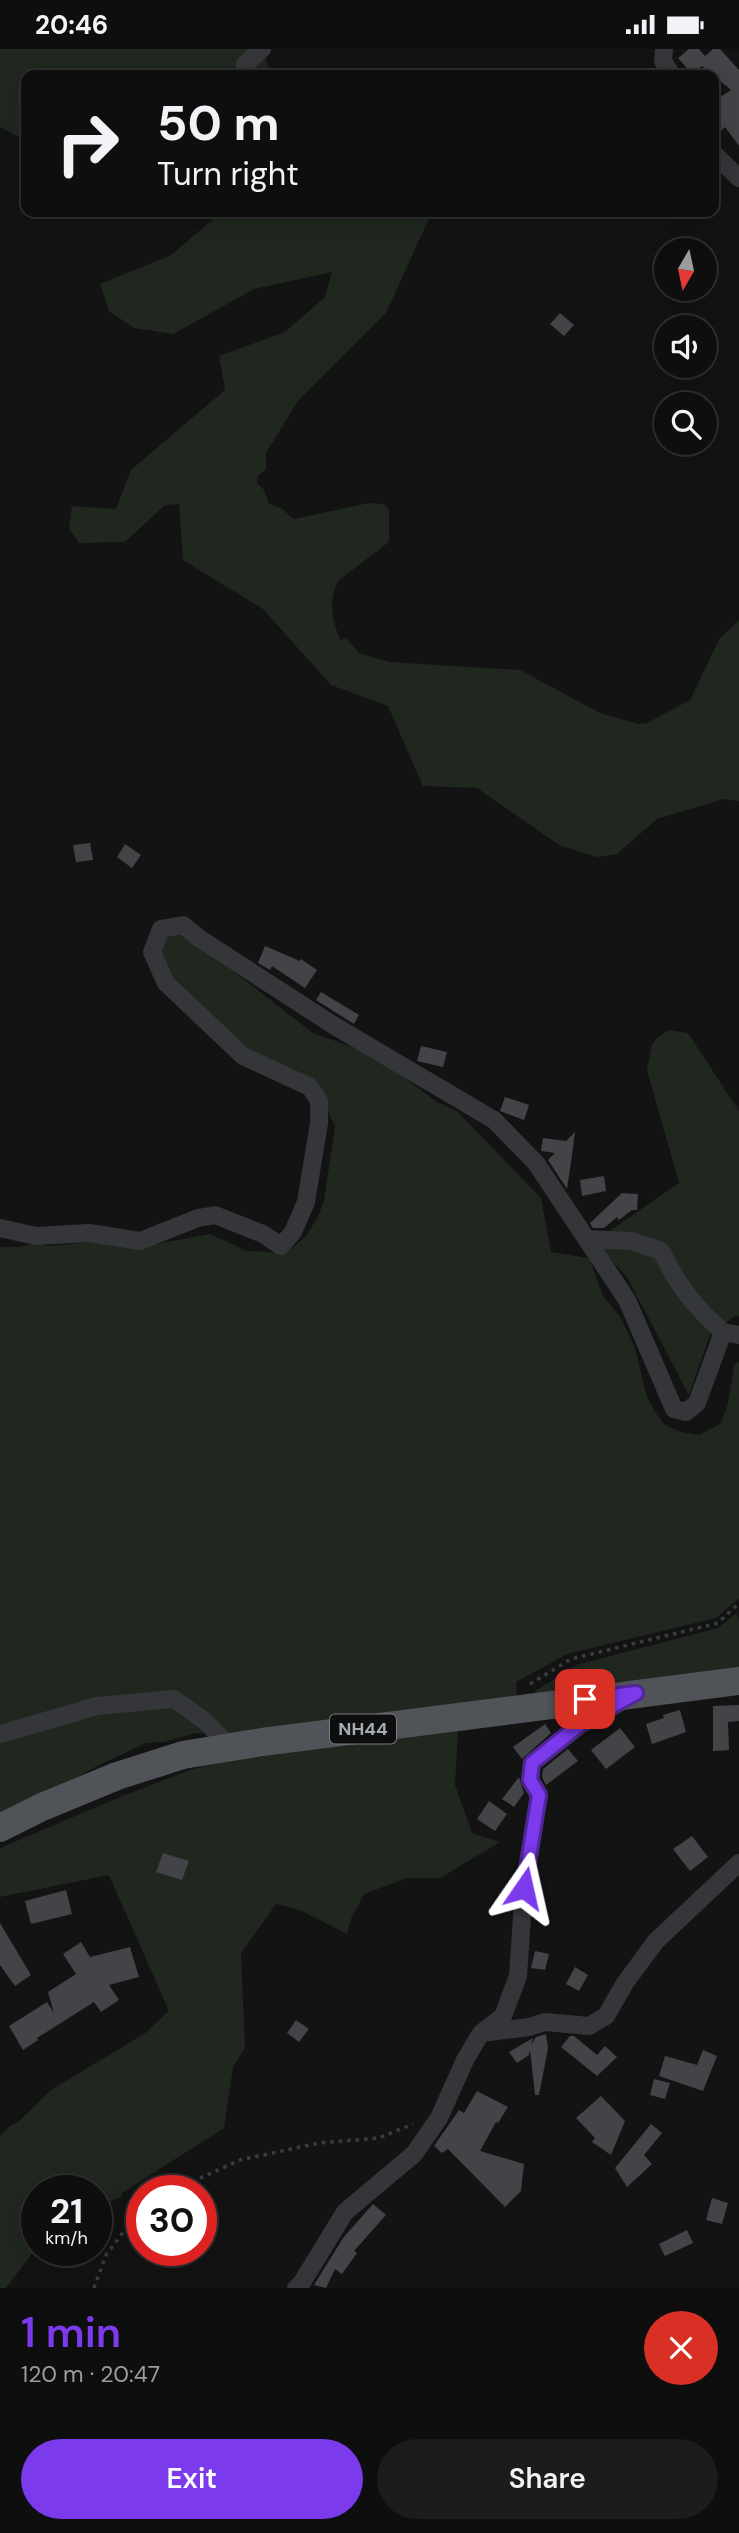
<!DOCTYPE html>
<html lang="en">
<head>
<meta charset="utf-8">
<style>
  :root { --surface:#0e0e0f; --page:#1c1c1d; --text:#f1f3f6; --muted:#9b9c9e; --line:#2e2e2f; --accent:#7c3aed }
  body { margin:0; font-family:"DM Sans",sans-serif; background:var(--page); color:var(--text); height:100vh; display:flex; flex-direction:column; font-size:26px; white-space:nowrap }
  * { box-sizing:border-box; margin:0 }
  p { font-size:23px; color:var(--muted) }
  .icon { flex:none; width:38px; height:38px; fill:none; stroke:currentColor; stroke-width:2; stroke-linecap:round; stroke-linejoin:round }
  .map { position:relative; height:2239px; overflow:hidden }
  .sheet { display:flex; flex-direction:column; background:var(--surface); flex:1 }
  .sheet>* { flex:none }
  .guide { position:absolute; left:21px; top:21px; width:698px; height:147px; border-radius:14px; box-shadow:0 7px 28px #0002,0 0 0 2px var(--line); background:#0e0e0f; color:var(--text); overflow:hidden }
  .needle { width:46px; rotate:189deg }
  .buttons { position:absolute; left:654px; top:189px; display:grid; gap:14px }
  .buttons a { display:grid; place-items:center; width:63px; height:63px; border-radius:50%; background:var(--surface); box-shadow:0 7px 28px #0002,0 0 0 2px var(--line); font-size:35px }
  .speed { position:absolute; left:21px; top:2126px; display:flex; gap:14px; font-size:35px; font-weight:700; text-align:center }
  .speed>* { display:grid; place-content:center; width:91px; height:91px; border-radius:50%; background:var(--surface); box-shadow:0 7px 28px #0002,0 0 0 2px var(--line); line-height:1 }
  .speed small { font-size:18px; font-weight:400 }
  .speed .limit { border:10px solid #d22; background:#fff; color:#111 }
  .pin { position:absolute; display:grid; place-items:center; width:60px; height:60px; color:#fff; margin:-30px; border-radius:14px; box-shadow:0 4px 10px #0006 }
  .me { position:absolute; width:77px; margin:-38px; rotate:11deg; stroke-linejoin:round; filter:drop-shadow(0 0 5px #0008) }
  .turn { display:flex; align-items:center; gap:24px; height:147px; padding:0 21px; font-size:32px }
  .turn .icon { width:91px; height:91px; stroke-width:2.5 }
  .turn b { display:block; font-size:49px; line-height:60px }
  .round { display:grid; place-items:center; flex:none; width:74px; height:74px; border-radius:37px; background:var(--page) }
  .headline { display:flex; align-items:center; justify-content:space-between; height:119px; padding:0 21px }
  h1 { font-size:42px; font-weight:600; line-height:52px; color:var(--accent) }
  .action { display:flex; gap:14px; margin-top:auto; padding:14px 21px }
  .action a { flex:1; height:80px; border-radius:42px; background:var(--accent); color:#fff; font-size:28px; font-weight:600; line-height:80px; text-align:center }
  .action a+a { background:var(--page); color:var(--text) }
  .status { display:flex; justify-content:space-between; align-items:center; height:49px; padding:0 35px; background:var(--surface); direction:ltr }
  .status svg { height:19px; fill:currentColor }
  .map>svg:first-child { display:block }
  .green { fill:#1f271f }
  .building { fill:#424447 }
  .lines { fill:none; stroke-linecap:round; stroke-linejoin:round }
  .path { stroke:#3a3d40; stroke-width:3.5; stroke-dasharray:3.5 5; stroke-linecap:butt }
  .minor { stroke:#343639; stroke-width:18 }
  .primary { stroke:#505358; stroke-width:28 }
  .route-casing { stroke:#51269a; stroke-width:18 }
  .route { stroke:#7c3aed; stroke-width:12 }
  .labels { text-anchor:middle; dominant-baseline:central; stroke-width:7; stroke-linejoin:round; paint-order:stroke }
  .shield { fill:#0e0e0f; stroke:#787d82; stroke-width:2 }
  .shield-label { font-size:18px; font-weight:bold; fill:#a5adb4 }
</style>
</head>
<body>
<div class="status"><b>20:46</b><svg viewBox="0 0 49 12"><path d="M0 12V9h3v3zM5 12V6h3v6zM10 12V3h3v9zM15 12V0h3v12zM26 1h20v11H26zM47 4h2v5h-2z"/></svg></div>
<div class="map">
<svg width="739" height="2239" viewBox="0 0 739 2239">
  <rect width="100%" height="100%" fill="#131314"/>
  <!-- green -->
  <path class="green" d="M0,0H263L271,26H26V92L0,78Z
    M217,163H432L386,264L298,352L266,404V420L258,427L257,434L264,441L269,455L281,459L294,470L369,454L384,455L389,461V493L338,532C328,555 332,568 340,591L346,589L359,604L389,613L520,621L600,664L639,675L647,674L690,651L720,589L739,571V752L724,750L657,770L617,805L597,808L559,796L477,739L423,737L388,657L331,636L263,560L183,511L179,455L165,456L125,493L79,494L69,480L72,457L116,460L131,421L225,341L219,307L285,283L325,248L332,223L254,240L173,285L134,279L109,262L100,235L171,206L217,167Z
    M180,881L313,984L364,1002L402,1027L437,1053L458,1063L541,1149L551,1203L589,1209L603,1247L621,1269L635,1299L647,1348L655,1363L665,1376L681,1383L699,1386L720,1375L728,1355L734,1316L739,1313V1549L716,1569L567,1605L516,1633L517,1653L269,1688L196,1684L164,1693L146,1694L97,1717L55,1741L0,1764V1198H22L33,1194L49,1197L90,1193L141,1198L210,1185L247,1202L286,1204L304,1189L317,1170L324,1152L335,1077L313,1033L243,1001L163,917L158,903L164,884Z
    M669,981L688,984L739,1062V1268L736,1266L710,1286L689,1346L627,1228L587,1186H604L679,1134L647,1021L652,995L658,988Z
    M739,1562L736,1564L739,1570V1626L538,1652L534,1643L576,1616L718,1579Z
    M458,1682L455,1736L472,1784L500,1793L440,1829H407L364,1845L351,1870L347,1885L302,1862L276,1855L241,1904L245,1999L233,2018L224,2079L122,2144L121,2148L96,2159V2142H37V2198L6,2239H0V2087L11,2076L18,2073L51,2041L144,1985L169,1962L109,1826L0,1848V1799L125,1746L190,1721L235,1709Z"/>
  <!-- building -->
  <path class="building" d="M689,0H699L705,7L713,0H720L739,21V97L725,78L714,88V52L731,41L702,17L692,25L678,9Z
    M560,264L574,276L564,287L550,275Z
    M90,794L93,811L76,813L73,796Z
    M125,795L141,806L132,819L117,808Z
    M265,897L300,912L301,910L317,921L305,939L272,917L270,921L258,914Z
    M321,943L359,966L354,975L316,951Z
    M421,997L447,1003L443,1018L417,1012Z
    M505,1048L529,1056L524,1071L500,1062Z
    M575,1083L572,1106L567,1140L548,1111L555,1104L541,1102L543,1089L566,1092Z
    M604,1127L606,1142L582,1147L580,1131Z
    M622,1144L638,1145L637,1161H632L619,1171L617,1168L604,1179H593L590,1174Z
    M739,1656V1672L728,1673L729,1701L713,1702V1657Z
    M680,1661L686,1683L652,1695L646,1675L664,1669L663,1666Z
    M545,1675L551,1684L522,1710L513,1698Z
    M620,1679L635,1698L606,1720L591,1701Z
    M568,1700L578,1712L546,1736L542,1728L543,1720Z
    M519,1728L524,1744L514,1758L502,1750Z
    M489,1752L507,1765L495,1782L477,1770Z
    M692,1787L708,1808L690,1822L673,1800Z
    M163,1804L189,1812L182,1831L156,1823Z
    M66,1841L72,1865L31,1875L25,1852Z
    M0,1874L31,1926L15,1937L0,1916Z
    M81,1893L90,1908L130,1898L139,1928L109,1936L119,1951L101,1963L94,1953L37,1989L38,1991L23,2001L9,1977L47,1953L54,1964L48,1943L76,1925L63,1905Z
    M535,1902L549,1905L545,1921L531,1919Z
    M575,1918L588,1926L579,1942L566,1935Z
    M296,1971L309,1980L299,1993L287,1984Z
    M546,1985L548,1999L539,2046H535L530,2000L529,2006L517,2014L509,2003L533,1989L531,1996L536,1988Z
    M570,1987H574L597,2006L605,1997L617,2008L597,2027L561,1998Z
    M703,2001L717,2007L703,2042L659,2027L665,2007L697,2016Z
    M654,2030L670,2034L665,2050L650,2046Z
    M477,2042L508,2058L498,2074L496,2073L480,2102L524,2115L521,2142L505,2158L448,2100L442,2104L434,2097L459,2061L464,2064Z
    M601,2047L625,2072L611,2106L592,2093L595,2089L576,2069Z
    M651,2075L662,2084L644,2106L652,2115L627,2138L615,2119Z
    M712,2149L728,2154L722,2175L706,2171Z
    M373,2155L386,2166L354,2202L357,2204L342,2225L335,2220L326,2239L314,2236L343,2189Z
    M687,2181L693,2194L665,2207L659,2195Z"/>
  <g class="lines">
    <!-- path -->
    <path class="path" d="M530,1635L571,1610L718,1574L739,1554
      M178,2142L198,2130L240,2111L319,2094L379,2089L413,2075
      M94,2239L106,2206L128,2177L142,2167"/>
    <!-- minor -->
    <path class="minor" d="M664,0L663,12L672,26
      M247,26L245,15L262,0
      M714,105L739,129
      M0,1179L36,1187L89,1184L140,1192L198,1169L215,1166L263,1185L281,1197L293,1183L306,1153L319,1074V1052L310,1038L243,1007L166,934L152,903L161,880L183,876L199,889L333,976L494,1071L536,1114L627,1251L674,1360L686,1363L697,1354L723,1283L739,1286
      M587,1190L632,1192L661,1202C679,1238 693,1256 723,1283
      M0,1685L97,1657L174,1650L205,1672L230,1698
      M481,1984L529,1978L545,1973L589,1977L606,1967L625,1934L656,1892L739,1814
      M296,2239L301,2235L345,2163L414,2105L439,2069L465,2011L481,1984L503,1967L518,1927L524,1839L539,1746L530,1731L532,1714L579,1677L623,1652"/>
    <!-- primary -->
    <path class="primary" d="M0,1779L42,1758L117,1727L183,1706L262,1693L739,1632"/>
  </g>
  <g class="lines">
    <defs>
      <path id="route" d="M524,1839L539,1746L530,1731L532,1714L579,1676L636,1644L585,1650"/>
    </defs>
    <!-- route casing -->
    <use href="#route" class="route-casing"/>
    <!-- route -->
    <use href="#route" class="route"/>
  </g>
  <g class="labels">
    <!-- shield labels -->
    <rect class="shield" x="330" y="1665.5" width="66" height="29" rx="5"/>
    <g class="shield-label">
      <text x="363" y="1680">NH44</text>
    </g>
  </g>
</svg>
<div class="buttons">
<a><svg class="needle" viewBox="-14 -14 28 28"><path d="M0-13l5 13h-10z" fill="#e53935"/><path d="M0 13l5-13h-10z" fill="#9b9c9e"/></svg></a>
<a><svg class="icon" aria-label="sound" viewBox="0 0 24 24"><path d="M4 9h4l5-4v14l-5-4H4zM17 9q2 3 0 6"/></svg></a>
<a><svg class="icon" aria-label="search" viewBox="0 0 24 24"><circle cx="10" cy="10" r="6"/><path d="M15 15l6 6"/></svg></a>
</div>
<div class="speed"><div>21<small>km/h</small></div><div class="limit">30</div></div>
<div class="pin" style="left:585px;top:1650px;background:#d93025"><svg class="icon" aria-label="arrive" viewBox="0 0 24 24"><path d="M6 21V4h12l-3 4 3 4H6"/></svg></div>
<svg class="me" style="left:524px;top:1839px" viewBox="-20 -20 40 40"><path d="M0-17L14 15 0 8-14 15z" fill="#7c3aed" stroke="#fff" stroke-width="4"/></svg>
<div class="guide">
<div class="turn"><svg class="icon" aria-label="right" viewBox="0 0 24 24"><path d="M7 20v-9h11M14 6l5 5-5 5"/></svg><div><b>50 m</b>Turn right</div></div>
</div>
</div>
<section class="sheet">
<div class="headline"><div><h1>1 min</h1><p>120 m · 20:47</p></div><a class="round" style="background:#d93025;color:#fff"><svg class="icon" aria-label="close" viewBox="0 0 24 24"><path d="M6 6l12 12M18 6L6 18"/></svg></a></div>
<div class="action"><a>Exit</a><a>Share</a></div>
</section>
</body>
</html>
